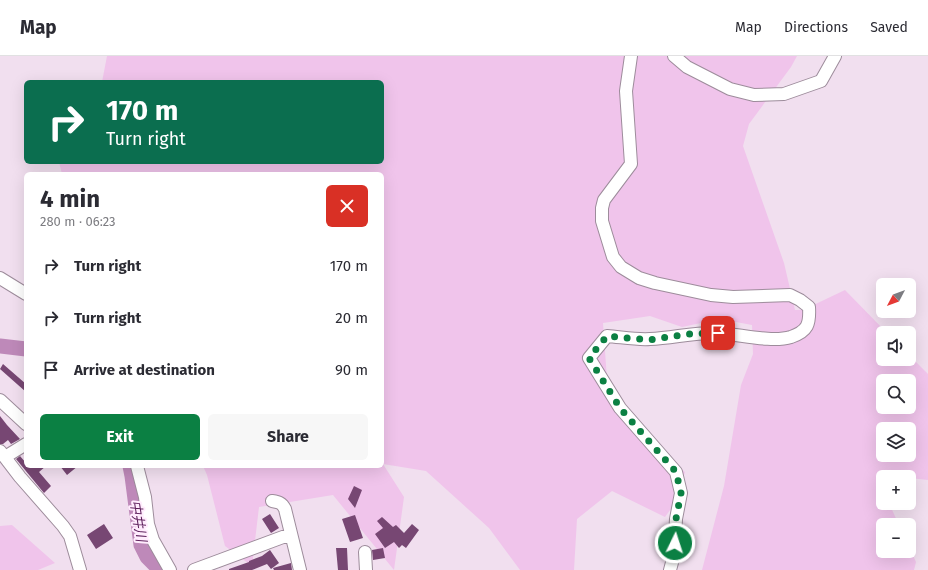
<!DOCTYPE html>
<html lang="en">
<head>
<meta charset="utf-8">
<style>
  :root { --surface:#fff; --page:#f7f7f7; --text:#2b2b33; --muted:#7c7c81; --line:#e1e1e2; --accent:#0b8043 }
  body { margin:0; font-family:"Fira Sans","Noto Sans JP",sans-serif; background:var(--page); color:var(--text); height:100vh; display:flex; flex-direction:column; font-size:15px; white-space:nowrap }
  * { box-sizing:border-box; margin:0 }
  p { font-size:13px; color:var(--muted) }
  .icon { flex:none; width:22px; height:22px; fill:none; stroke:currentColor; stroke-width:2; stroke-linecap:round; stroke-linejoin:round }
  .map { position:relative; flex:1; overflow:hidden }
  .sheet { position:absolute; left:24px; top:116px; width:360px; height:296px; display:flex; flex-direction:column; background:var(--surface); border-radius:6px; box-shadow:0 4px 16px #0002 }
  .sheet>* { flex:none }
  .banner { position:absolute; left:24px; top:24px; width:360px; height:84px; border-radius:6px; box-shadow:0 4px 16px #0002; background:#0b6e4f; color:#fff; overflow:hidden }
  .needle { width:26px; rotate:229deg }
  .tools { position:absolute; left:876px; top:222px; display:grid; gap:8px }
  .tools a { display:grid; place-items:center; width:40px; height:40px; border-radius:6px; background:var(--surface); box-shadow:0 4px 16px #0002; font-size:20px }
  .pin { position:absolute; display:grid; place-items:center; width:34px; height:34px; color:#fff; margin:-17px; border-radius:8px; box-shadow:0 2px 6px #0006 }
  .me { position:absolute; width:44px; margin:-22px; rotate:4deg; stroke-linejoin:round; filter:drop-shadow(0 0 3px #0008) }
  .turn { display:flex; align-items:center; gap:14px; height:84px; padding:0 16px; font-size:18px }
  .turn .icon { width:52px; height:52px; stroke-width:2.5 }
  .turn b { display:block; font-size:28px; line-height:34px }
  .round { display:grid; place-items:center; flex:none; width:42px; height:42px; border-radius:6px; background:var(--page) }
  .head { display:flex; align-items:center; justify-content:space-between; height:68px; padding:0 16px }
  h1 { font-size:24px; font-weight:700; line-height:30px }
  .cta { display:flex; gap:8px; margin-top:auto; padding:8px 16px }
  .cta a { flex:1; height:46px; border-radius:6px; background:var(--accent); color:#fff; font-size:16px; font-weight:700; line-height:46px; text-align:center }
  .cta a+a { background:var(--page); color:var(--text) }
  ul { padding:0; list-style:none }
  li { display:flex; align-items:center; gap:12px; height:52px; padding:0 16px }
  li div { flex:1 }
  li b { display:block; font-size:15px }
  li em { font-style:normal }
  header { display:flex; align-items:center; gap:24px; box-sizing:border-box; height:56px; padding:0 20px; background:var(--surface); border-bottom:1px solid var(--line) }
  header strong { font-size:19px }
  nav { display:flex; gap:22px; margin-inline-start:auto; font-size:14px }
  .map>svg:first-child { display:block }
  .green { fill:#f0c4eb; fill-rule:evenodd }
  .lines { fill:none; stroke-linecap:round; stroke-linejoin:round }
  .river { stroke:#be89b9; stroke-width:15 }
  .building { fill:#774773 }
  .minor-casing { stroke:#9d8c9b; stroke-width:14 }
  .minor { stroke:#fff; stroke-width:12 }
  .route { stroke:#0b8043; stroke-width:7; stroke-dasharray:0 12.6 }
  .labels { text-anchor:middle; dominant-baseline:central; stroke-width:4; stroke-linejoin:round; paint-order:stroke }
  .water-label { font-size:14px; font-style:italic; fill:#5b1c59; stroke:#ffecfd }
</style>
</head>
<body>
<header>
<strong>Map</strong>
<nav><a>Map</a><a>Directions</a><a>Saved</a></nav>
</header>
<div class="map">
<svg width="928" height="514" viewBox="0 0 928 514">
  <rect width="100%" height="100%" fill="#f1dfef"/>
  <!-- green -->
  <path class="green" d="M107,0H797L791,11L749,68L743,90L784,207L795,254H803L845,234L887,277H883V303H909V299L928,318V424L909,422V421H883V447H889L899,469H883V495H909V491L916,506L914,514H702L724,430L741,329L753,298L752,269L720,263L682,271L650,260L603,267L607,323L640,378L685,416L673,450L665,461L612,435L577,463L574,514H520L489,472L426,415L383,408L404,441L394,514L333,439L259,451L252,510L225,490L207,419L203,410H382V118H62L59,106H382V26H102ZM883,325H909V351H883ZM883,373H909V399H883Z
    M12,469L55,507L38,514H0V470Z"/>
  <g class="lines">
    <!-- river -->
    <path class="river" d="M0,290L26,293
      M130,410L132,420L141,489L147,501L160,514"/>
  </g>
  <!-- building -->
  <path class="building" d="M3,308L26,328V336L0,313Z
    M0,360L7,369L20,383L11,388L8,384L3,388H0Z
    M20,400L26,407V410H46L39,416L51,430L44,437L16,403Z
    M60,410H78L67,419Z
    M354,430L362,434L355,452L348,443Z
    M270,458L279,472L271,477L262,463Z
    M355,459L363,482L350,486L342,463Z
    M382,461L393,471L396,469L404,477L412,468L419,474L406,492L402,489L399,492L394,486L385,492L375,478L383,472L377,465Z
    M104,468L113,482L96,493L87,479Z
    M336,492H347L348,514H338Z
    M383,492L385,502L373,504L372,494Z
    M270,494L279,507L271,513L267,508L252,514H229V513L249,506V505L262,500Z
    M291,507L292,514H274L273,512Z"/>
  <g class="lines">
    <defs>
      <path id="minor" d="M631,0L626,35L631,108L604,144L602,152V165L613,201L621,211L639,222L655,227L711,239L733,241L790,239L800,244L809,251C810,268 808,275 791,281C771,287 739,278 717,277C695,276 673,282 650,283C636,284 621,281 607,280L589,302L620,352L676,416L681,437L676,463L674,499L670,514
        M674,0L687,11L730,33L754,39L784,38L821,25L835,0
        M0,222L26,238
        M0,344L26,368
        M0,395L20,421L63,470L70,480L80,514
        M5,401L26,388
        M137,410L145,441L148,468L153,484L170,514
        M272,445C279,446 282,447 285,453L300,514
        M365,496L366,514
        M194,514L291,478"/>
    </defs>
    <!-- minor casing -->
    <use href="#minor" class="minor-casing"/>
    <!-- minor -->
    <use href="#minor" class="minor"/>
  </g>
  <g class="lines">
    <!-- route -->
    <path class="route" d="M675,487L676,463L681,437L676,416L620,352L589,302L607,280L649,284L688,278L718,277"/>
  </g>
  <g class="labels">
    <!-- water labels -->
    <g class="water-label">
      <text transform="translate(138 465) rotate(81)">中井川</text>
    </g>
  </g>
</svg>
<div class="tools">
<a><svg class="needle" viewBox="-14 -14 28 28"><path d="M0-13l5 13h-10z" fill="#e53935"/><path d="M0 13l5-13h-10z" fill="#7c7c81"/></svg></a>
<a><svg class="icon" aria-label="sound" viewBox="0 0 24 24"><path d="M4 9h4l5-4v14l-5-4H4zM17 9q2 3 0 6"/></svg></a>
<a><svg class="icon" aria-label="search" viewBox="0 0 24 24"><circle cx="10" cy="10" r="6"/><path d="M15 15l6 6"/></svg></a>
<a><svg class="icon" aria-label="layers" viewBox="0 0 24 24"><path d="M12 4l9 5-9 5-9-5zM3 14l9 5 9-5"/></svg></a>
<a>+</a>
<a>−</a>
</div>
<div class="pin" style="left:718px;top:277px;background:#d93025"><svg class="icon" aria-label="arrive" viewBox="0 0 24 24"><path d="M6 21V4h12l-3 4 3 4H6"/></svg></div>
<svg class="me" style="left:675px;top:487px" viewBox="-20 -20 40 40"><circle r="17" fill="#0b8043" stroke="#fff" stroke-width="3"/><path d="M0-11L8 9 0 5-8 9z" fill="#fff"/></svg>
<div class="banner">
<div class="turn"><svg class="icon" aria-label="right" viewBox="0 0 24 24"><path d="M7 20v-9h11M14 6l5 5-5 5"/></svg><div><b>170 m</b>Turn right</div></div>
</div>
<section class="sheet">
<div class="head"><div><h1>4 min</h1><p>280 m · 06:23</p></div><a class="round" style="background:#d93025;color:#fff"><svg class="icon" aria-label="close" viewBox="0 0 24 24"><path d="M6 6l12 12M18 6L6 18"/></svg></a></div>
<ul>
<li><svg class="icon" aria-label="right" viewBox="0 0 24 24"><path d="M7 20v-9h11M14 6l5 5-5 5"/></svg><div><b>Turn right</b></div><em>170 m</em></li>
<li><svg class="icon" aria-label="right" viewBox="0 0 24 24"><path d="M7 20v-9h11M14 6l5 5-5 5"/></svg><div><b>Turn right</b></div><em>20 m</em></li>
<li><svg class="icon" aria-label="arrive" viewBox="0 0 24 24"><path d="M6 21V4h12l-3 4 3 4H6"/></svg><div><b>Arrive at destination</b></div><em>90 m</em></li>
</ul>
<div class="cta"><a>Exit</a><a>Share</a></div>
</section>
</div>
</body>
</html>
